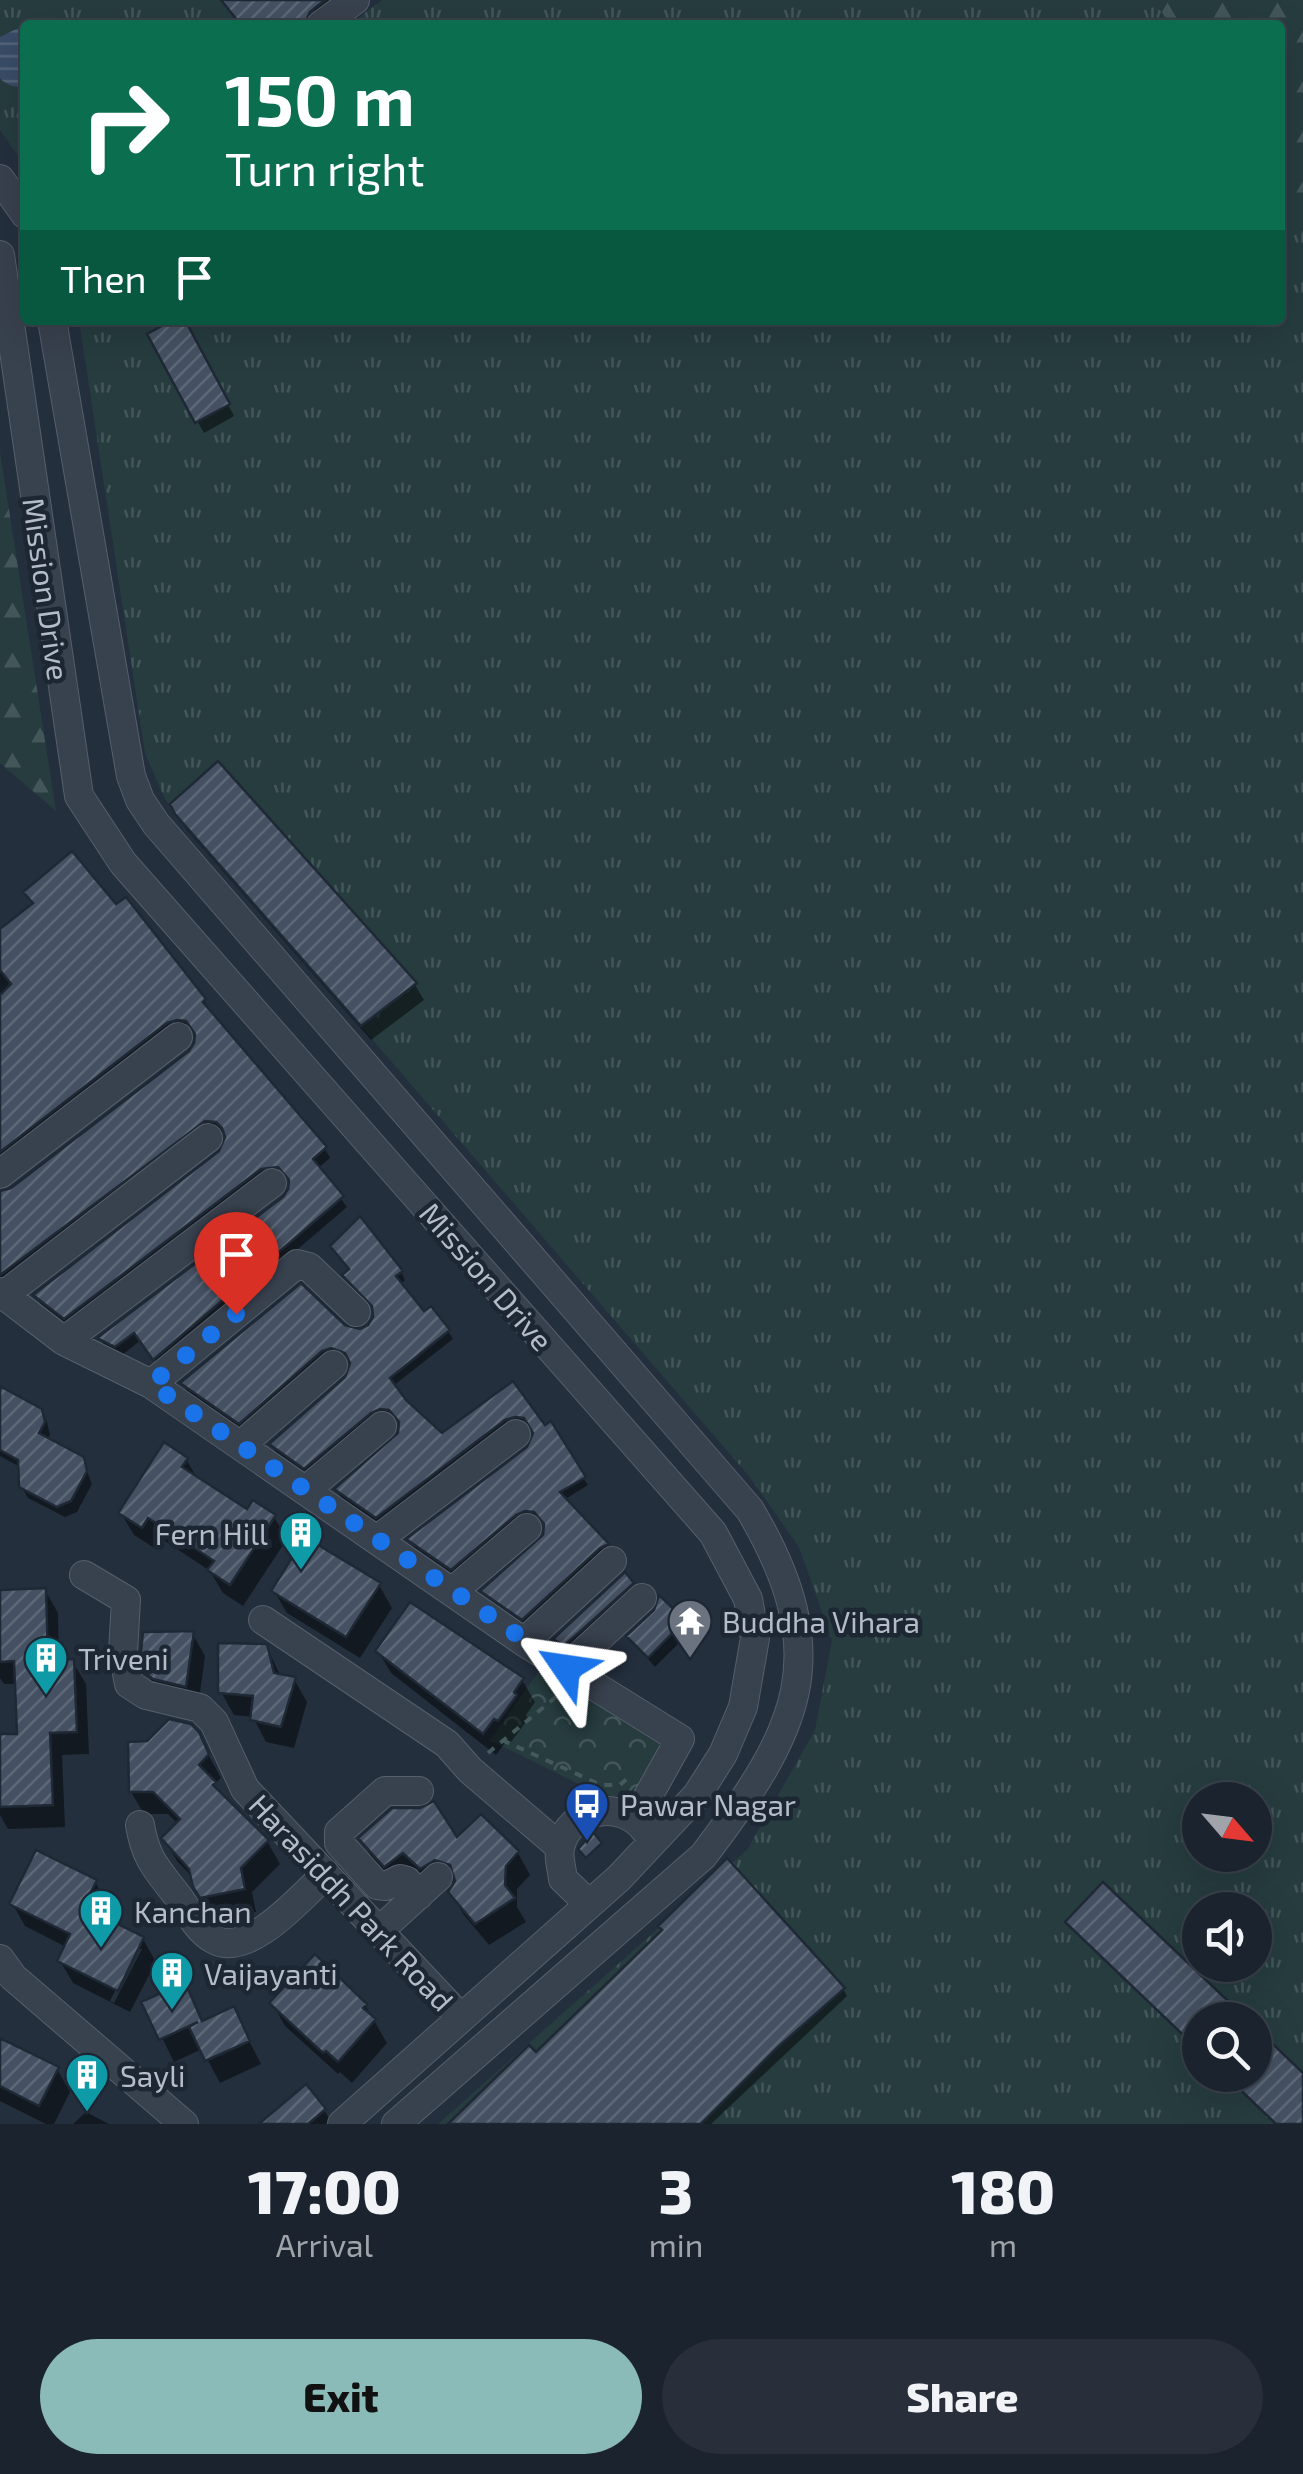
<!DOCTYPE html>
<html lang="en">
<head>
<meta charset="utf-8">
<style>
  :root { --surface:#1b232e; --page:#282f3a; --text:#f1f3f6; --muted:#a0a4aa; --line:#39404a; --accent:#8bbbb9 }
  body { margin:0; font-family:"Exo 2",sans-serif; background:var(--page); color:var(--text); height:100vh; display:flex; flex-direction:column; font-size:38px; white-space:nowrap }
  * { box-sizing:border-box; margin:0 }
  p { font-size:32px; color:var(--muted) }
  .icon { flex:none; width:55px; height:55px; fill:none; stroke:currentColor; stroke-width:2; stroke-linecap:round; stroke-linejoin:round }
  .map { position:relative; height:2124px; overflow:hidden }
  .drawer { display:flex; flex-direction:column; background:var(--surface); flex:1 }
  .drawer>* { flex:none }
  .top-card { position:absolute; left:20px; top:20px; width:1265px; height:305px; border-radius:10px; box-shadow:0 10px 40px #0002,0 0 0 2px var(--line); background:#0b6e4f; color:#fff; overflow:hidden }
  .needle { width:65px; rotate:118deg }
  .buttons { position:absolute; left:1182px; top:1782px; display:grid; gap:20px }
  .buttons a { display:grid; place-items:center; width:90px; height:90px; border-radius:50%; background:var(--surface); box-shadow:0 10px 40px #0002,0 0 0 2px var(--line); font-size:50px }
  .pin { position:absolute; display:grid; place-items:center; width:85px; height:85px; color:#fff; margin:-102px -42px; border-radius:50% 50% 50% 0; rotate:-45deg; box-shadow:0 0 10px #0007 }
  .pin .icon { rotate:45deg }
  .me { position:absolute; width:110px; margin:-55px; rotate:302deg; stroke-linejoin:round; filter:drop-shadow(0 0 8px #0008) }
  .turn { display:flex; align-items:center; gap:35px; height:210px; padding:0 40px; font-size:45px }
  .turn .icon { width:130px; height:130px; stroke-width:2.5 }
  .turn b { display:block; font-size:70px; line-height:85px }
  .then { display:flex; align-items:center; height:95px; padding:0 40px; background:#0003; gap:20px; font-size:38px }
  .eta { display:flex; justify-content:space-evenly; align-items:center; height:170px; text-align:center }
  .eta b { font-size:60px; font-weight:800; line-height:70px }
  .cta { display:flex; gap:20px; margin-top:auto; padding:20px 40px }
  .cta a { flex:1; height:115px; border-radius:60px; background:var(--accent); color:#111; font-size:40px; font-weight:800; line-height:115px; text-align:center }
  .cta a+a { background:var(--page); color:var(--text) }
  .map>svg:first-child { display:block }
  .grass { fill:url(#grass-tufts); fill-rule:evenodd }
  .forest { fill:url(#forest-firs) }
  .park { fill:url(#park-crowns) }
  .water { fill:url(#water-rules) }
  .shadow { fill:#0007; fill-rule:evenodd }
  .building { fill:url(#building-hatch); stroke:#1f2835; stroke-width:2.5 }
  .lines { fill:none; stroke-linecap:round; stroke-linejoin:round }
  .minor-casing { stroke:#565f6c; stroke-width:30 }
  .path { stroke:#44595c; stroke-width:4; stroke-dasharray:8 8; stroke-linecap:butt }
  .minor { stroke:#38414e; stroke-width:28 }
  .route { stroke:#1a73e8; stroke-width:18; stroke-dasharray:0 32.4 }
  .labels { text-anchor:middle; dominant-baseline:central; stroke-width:9; stroke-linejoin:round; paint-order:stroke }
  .street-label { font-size:30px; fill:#b4bcc9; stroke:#1d2633 }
  .poi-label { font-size:30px; fill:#b4bcc9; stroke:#1d2633; text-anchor:start }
</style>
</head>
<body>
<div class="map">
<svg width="1303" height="2124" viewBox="0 0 1303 2124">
  <defs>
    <pattern id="grass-tufts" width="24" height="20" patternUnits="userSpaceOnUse" patternTransform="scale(2.5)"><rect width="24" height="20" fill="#263c3f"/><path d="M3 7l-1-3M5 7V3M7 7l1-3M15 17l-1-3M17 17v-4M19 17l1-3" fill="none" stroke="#435659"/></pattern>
    <pattern id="forest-firs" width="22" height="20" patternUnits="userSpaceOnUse" patternTransform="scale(2.5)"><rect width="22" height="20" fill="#263c3f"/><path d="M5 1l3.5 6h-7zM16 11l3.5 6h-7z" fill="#435659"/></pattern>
    <pattern id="park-crowns" width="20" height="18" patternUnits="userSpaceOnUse" patternTransform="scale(2.5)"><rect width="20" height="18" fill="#263c3f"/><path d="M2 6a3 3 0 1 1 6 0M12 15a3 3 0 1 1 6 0" fill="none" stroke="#435659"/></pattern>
    <pattern id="water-rules" width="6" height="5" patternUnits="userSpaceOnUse" patternTransform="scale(2.5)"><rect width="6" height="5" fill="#394c67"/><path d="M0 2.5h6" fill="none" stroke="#53647b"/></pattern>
    <pattern id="building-hatch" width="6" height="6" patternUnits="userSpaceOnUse" patternTransform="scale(2.5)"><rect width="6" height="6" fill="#455162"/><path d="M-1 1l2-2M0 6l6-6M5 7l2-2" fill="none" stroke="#5d6877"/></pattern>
  </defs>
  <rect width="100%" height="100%" fill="#242f3e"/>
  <!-- grass -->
  <path class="grass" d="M0,0H336L302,25H25V166L0,130Z
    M382,0H1154L1170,25H349Z
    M1280,198L1303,234V2124H438L747,1850L815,1730L832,1640L799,1547L749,1476L165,799L145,753L79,320H1280ZM1200,1800H1255V1855H1200ZM1200,1910H1255V1965H1200ZM1200,2020H1255V2075H1200Z"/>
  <!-- forest -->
  <path class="forest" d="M1154,0H1303V234L1280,198V25H1170Z
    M0,452L56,811L0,763Z"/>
  <!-- park -->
  <path class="park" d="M539,1671L622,1708L663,1742L632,1796H611L593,1791L490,1740Z"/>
  <!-- water -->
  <path class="water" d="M16,29H25V87C16,88 6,85 0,78V37Z"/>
  <!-- shadow -->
  <path class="shadow" d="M221,0H355L320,25H240Z
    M178,320H182L234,416L204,433L151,335Z
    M218,765L415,985L424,1000L371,1040L187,830L177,813Z
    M116,908L204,1000L209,1009L207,1011L325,1149L330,1158L318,1168L347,1207L160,1367L141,1340L122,1355L105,1347L100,1338L285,1199L292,1180L277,1174L70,1327L41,1304L36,1296L221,1153L229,1135L213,1129L8,1283L0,1278V1194L12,1190L190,1053L197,1043L196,1033L191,1029L174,1031L0,1165V932Z
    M401,1272L405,1280L400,1285L424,1315L448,1331L453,1339L393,1386L404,1401L442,1436L512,1384L588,1485L564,1500L611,1552L528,1626L488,1598L484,1591L545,1536L546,1526L541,1519L530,1518L456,1576L414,1547L410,1540L529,1449L536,1433L531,1426L520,1424L382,1525L341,1497L337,1490L400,1434L401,1424L396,1417L385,1416L310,1475L276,1452L272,1445L347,1379L352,1360L336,1355L244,1430L187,1391L183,1383L343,1328L360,1332L370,1327L375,1318V1309L350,1283Z
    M0,1389L40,1411L47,1422L50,1435L47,1440L82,1459L92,1484L77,1512L65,1517L28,1498L21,1486L20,1467L0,1456Z
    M186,1459L198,1480L248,1512L274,1517L287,1539L243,1606L223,1593L210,1571L162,1539L156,1549L134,1535L121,1513Z
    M632,1584L636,1591L569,1652L560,1646L556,1640Z
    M379,1585L392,1608L360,1658L287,1613L274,1591Z
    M45,1590L58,1613L59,1662H73L86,1684L89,1754L62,1755L65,1827L8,1829L0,1815V1737L19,1736L18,1684H4L0,1678V1592Z
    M683,1622L689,1633L655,1667L629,1637Z
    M192,1633L205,1656L198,1708L161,1696L147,1673Z
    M267,1647L281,1677L294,1679L307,1702L294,1748L266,1742L253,1717L234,1715L221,1692Z
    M378,1651L522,1680L535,1702L526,1715L528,1719L511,1742L507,1740L496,1755L391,1673Z
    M197,1734L221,1778L214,1784L222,1797L267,1841L280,1864L252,1892L256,1912L215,1920L194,1879L177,1861L164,1838L178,1824L168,1814H144L131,1792Z
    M361,1839L456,1841L518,1853L530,1875L517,1889V1907L526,1922L489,1945L464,1915L451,1892L456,1884L449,1882L399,1888L374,1861Z
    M95,1882L108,1905L101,1918L143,1939L156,1962L130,2012L73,1983L60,1961L66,1947L25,1926L12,1903ZM136,1949H142L114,2003L110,2001Z
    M1068,1923L1244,2020H1200V2052Z
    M184,1986L203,2023L233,2009L261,2064L220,2083L202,2049L174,2062L145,2003Z
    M843,1989L847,1996L711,2124H452L536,2055Z
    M272,2003L365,2005L387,2043L352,2083L340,2072L338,2074L285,2026Z
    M0,2041L57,2069L70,2092L54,2124H46L0,2101Z
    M324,2110L331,2121L327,2124H263Z
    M86,2112L109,2124H73Z"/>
  <!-- building -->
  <path class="building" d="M221,0H325L310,12L304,25H241Z
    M173,320H185L230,404L195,423L147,334Z
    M218,761L417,983L361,1026L175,814L170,804Z
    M72,851L116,904L126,897L206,999L203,1002L327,1147L313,1159L344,1196L153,1360L134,1333L115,1347L97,1338L283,1197L288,1189L289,1180L278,1167L261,1169L64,1319L33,1295L219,1151L225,1137L222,1128L216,1122L205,1121L0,1275V1191L11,1188L189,1051L194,1043L195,1034L186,1021L177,1020L167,1023L0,1152V995L11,984L0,970V929L33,903L23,892Z
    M360,1216L403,1271L396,1276L424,1311L431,1306L450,1330L390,1378L406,1400L442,1433L513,1381L545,1425L551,1421L586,1477L560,1492L609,1544L600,1548L522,1620L480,1591L543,1535L544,1524L534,1512L525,1511L516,1515L451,1570L406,1539L527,1447L533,1433L524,1418L515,1417L505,1420L376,1518L334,1489L398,1433L399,1422L389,1410L380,1409L371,1413L304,1469L269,1444L345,1377L350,1363L345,1353L331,1348L322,1351L239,1424L180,1383L301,1283L345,1325L360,1329L368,1325L373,1317L372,1306L342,1275L349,1269L330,1246Z
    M0,1386L42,1409L45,1422L39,1433L84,1457L87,1471L71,1501L57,1507L19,1487L18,1460L0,1450Z
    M164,1442L188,1458L182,1467L247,1509L253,1500L276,1515L230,1585L207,1570L214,1561L179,1538L148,1518L142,1528L118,1513Z
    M305,1537L381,1583L346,1637L271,1591Z
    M625,1572L634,1583L564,1646L553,1639Z
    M46,1588L48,1660L74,1659L77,1732L50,1733L53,1805L0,1807V1734H17L14,1661L0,1662V1590Z
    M659,1595L685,1620L648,1658L626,1636L654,1610Z
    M410,1602L524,1678L514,1692L517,1695L498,1721L494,1719L483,1734L375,1651Z
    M194,1631L186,1687L153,1679L145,1673L141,1652L143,1632Z
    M218,1643L267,1644L274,1673L296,1677L281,1727L250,1720L253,1696L218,1693Z
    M169,1719L191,1724L199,1732L209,1754L199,1765L216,1782L213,1785L269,1840L241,1868L245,1889L200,1898L193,1887L189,1869L161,1838L180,1819L153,1792H129L128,1742L147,1741Z
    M434,1801L457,1837L481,1814L519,1851L506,1866L505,1885L515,1898L475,1924L448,1892L455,1881L450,1865L435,1860L420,1869L403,1853L384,1867L358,1838L392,1808H420Z
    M593,1832L602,1843L586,1858L578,1849Z
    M36,1850L97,1880L83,1907L144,1937L118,1991L57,1961L70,1934L9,1904Z
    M727,1858L845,1988L778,2047L701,2124H448L529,2045L536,2052L662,1930L658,1926Z
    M1103,1882L1248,2020H1200V2051L1065,1922Z
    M315,1954L367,2004L363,2008L376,2019L338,2062L326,2051L323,2053L269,2003Z
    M185,1982L202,2021L234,2006L250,2041L205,2061L189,2027L198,2022L159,2040L141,2002Z
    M1255,2027L1303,2073V2124H1276L1225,2075H1255Z
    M0,2038L59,2067L39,2106L0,2086Z
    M306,2084L326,2109L308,2124H259Z"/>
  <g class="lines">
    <defs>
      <path id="minor" d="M321,25L355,0
        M0,179L25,214
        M0,255L79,796L123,863L713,1533L748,1599L755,1638L743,1707L723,1754L697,1795L619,1878L342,2124
        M52,320L131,776L140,800L156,824L750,1510C836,1656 800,1729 703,1856L396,2124
        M0,1174L178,1037
        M0,1292L64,1341L151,1384L524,1642L680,1739L636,1818
        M4,1295L208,1138
        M64,1341L272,1183
        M151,1384L297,1264L309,1267L356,1312
        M241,1445L333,1365
        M306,1490L382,1426
        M378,1539L516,1434
        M84,1575L126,1600L123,1652L129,1684L146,1695L200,1708L214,1722L245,1789L461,2018
        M453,1591L527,1528
        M263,1620L447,1744L470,1770L560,1847
        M524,1642L612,1561
        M566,1668L642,1598
        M140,1825C146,1861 158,1870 179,1898C189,1912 197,1930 213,1939C248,1960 303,1895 326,1874
        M418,1896L407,1881L400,1879L386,1886L377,1885L339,1843V1832L385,1791H419
        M589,1904L563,1879C562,1870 558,1856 560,1848C569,1807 622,1799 645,1830
        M380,1930L438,1877
        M0,1959L13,1977L184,2124"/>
    </defs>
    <!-- minor casing -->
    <use href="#minor" class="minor-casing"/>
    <!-- path -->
    <path class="path" d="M502,1740L601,1785H620L631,1775
      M488,1753L562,1692"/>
    <!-- minor -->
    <use href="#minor" class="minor"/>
  </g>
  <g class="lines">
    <!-- route -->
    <path class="route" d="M236,1314L151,1384L566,1668"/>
  </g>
  <!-- icons -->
  <defs>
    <symbol id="building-pin" viewBox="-11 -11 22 30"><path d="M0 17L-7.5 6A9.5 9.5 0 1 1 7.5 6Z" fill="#0f9aa8" stroke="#1d2633"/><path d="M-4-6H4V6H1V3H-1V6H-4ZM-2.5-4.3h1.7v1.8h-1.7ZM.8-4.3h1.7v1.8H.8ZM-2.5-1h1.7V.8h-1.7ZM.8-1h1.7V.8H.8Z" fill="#fff"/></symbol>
    <symbol id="temple-pin" viewBox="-11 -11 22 30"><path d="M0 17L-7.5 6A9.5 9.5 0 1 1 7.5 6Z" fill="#6b7280" stroke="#1d2633"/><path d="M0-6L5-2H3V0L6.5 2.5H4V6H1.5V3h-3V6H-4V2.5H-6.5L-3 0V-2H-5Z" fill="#fff"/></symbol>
    <symbol id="bus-pin" viewBox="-11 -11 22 30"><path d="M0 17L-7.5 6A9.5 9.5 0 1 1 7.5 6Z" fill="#1a4fb4" stroke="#1d2633"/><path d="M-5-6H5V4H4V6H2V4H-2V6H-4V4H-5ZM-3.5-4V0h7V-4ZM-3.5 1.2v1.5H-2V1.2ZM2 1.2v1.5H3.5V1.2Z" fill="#fff"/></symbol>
  </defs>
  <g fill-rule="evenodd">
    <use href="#building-pin" x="276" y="1508" width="50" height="68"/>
    <use href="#temple-pin" x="665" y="1596" width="50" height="68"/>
    <use href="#building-pin" x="21" y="1633" width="50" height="68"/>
    <use href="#bus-pin" x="562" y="1779" width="50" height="68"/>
    <use href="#building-pin" x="76" y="1886" width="50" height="68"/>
    <use href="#building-pin" x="147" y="1948" width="50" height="68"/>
    <use href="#building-pin" x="62" y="2050" width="50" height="68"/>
  </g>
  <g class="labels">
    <!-- street labels -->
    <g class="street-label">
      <text transform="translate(47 589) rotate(82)">Mission Drive</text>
      <text transform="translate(487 1276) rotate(49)">Mission Drive</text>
      <text transform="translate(352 1902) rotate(47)">Harasiddh Park Road</text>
    </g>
    <!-- poi labels -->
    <g class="poi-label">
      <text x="268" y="1533" text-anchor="end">Fern Hill</text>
      <text x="722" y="1621">Buddha Vihara</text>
      <text x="78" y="1658">Triveni</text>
      <text x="620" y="1804">Pawar Nagar</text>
      <text x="134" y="1911">Kanchan</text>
      <text x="204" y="1973">Vaijayanti</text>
      <text x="120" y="2075">Sayli</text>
    </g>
  </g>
</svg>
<div class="buttons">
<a><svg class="needle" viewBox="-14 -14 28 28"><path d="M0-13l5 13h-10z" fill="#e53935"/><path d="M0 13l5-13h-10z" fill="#a0a4aa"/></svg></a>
<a><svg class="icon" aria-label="sound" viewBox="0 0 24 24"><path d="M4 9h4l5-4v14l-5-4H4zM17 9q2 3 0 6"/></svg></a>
<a><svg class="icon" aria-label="search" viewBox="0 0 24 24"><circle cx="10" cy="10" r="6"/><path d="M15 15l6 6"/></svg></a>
</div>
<div class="pin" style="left:236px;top:1314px;background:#d93025"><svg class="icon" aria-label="arrive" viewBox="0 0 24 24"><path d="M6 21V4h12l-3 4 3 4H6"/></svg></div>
<svg class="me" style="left:566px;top:1668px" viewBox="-20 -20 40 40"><path d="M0-17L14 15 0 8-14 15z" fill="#1a73e8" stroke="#fff" stroke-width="4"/></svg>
<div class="top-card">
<div class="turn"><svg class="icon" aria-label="right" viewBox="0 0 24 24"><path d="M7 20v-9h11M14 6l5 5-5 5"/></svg><div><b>150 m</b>Turn right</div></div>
<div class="then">Then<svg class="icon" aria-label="arrive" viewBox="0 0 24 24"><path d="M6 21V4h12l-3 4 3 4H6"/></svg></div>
</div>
</div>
<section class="drawer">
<div class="eta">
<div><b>17:00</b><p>Arrival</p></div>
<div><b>3</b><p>min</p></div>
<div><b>180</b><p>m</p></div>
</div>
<div class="cta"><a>Exit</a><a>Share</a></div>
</section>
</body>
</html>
